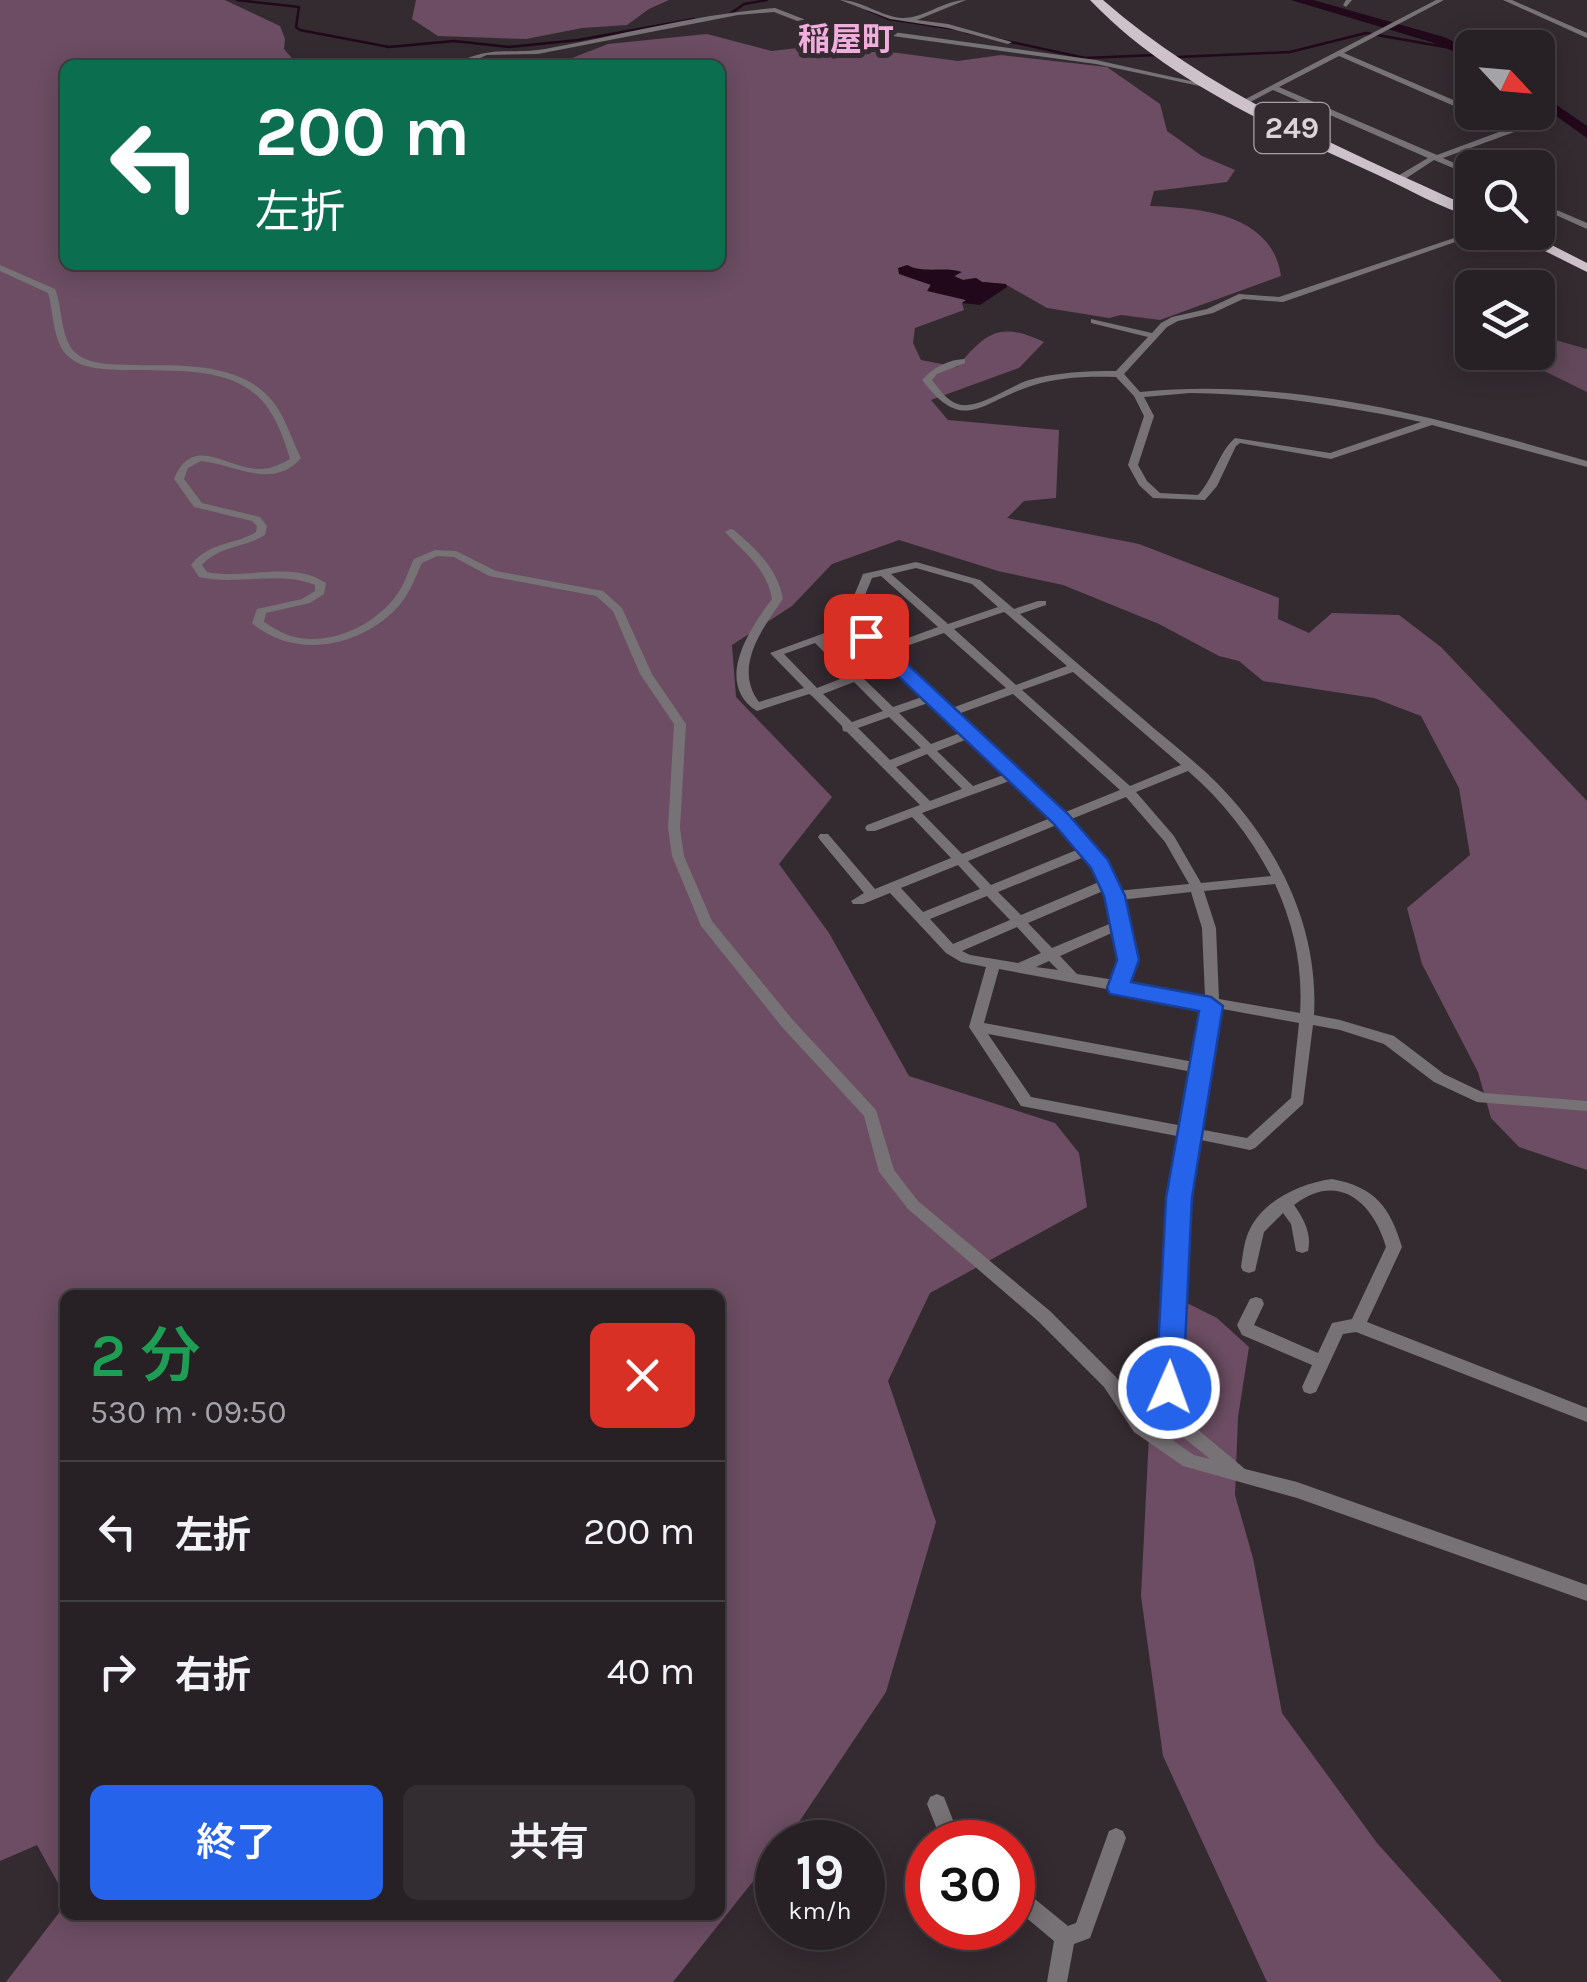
<!DOCTYPE html>
<html lang="ja">
<head>
<meta charset="utf-8">
<style>
  :root { --surface:#272025; --page:#332d32; --text:#f1f3f6; --muted:#a4a3a7; --line:#433e42; --accent:#2563eb }
  body { margin:0; font-family:Karla,"Noto Sans JP",sans-serif; background:var(--page); color:var(--text); height:100vh; display:flex; flex-direction:column; font-size:38px; white-space:nowrap }
  * { box-sizing:border-box; margin:0 }
  p { font-size:32px; color:var(--muted) }
  .icon { flex:none; width:55px; height:55px; fill:none; stroke:currentColor; stroke-width:2; stroke-linecap:round; stroke-linejoin:round }
  .map { position:relative; flex:1; overflow:hidden }
  .drawer { position:absolute; left:60px; top:1290px; width:665px; height:630px; display:flex; flex-direction:column; background:var(--surface); border-radius:15px; box-shadow:0 5px 25px #0003,0 0 0 2px var(--line) }
  .drawer>* { flex:none }
  .hud { position:absolute; left:60px; top:60px; width:665px; height:210px; border-radius:15px; box-shadow:0 5px 25px #0003,0 0 0 2px var(--line); background:#0b6e4f; color:#fff; overflow:hidden }
  .needle { width:65px; rotate:116deg }
  .fabs { position:absolute; left:1455px; top:30px; display:grid; gap:20px }
  .fabs a { display:grid; place-items:center; width:100px; height:100px; border-radius:15px; background:var(--surface); box-shadow:0 5px 25px #0003,0 0 0 2px var(--line); font-size:50px }
  .speed { position:absolute; left:755px; top:1820px; display:flex; gap:20px; font-size:50px; font-weight:700; text-align:center }
  .speed>* { display:grid; place-content:center; width:130px; height:130px; border-radius:50%; background:var(--surface); box-shadow:0 5px 25px #0003,0 0 0 2px var(--line); line-height:1 }
  .speed small { font-size:25px; font-weight:400 }
  .speed .limit { border:15px solid #d22; background:#fff; color:#111 }
  .pin { position:absolute; display:grid; place-items:center; width:85px; height:85px; color:#fff; margin:-42px; border-radius:20px; box-shadow:0 5px 15px #0006 }
  .me { position:absolute; width:110px; margin:-55px; rotate:2deg; stroke-linejoin:round; filter:drop-shadow(0 0 8px #0008) }
  .turn { display:flex; align-items:center; gap:35px; height:210px; padding:0 30px; font-size:45px }
  .turn .icon { width:130px; height:130px; stroke-width:2.5 }
  .turn b { display:block; font-size:70px; line-height:85px }
  .round { display:grid; place-items:center; flex:none; width:105px; height:105px; border-radius:15px; background:var(--page) }
  .headline { display:flex; align-items:center; justify-content:space-between; height:170px; padding:0 30px }
  h1 { font-size:60px; font-weight:600; line-height:75px; color:#1e9e55 }
  .primary-button { display:flex; gap:20px; margin-top:auto; padding:20px 30px }
  .primary-button a { flex:1; height:115px; border-radius:15px; background:var(--accent); color:#fff; font-size:40px; font-weight:600; line-height:115px; text-align:center }
  .primary-button a+a { background:var(--page); color:var(--text) }
  ul { padding:0; list-style:none }
  li { display:flex; align-items:center; gap:30px; height:140px; padding:0 30px; border-top:2px solid var(--line) }
  li div { flex:1 }
  li b { display:block; font-size:38px }
  li em { font-style:normal }
  .map>svg:first-child { display:block }
  .green { fill:#62485a }
  .forest { fill:#6c4d63 }
  .water { fill:#21081b }
  .lines { fill:none; stroke-linecap:round; stroke-linejoin:round }
  .stream { stroke:#21081b; stroke-width:2.5 }
  .river { fill:#21081b; fill-rule:evenodd }
  .minor { fill:#777275; fill-rule:evenodd }
  .trunk { fill:#cdc2c9; fill-rule:evenodd }
  .route { fill:#2563eb; stroke:#184099; stroke-width:2.5 }
  .labels { text-anchor:middle; dominant-baseline:central; stroke-width:10; stroke-linejoin:round; paint-order:stroke }
  .shield { fill:#342b31; stroke:#a8a1a6; stroke-width:2.5 }
  .shield-label { font-size:30px; font-weight:bold; fill:#dad4d8 }
  .far-quarter-label { font-size:32px; font-weight:bold; fill:#f1addc; stroke:#342b31 }
</style>
</head>
<body>
<div class="map">
<svg width="1587" height="1982" viewBox="0 0 1587 1982">
  <rect width="100%" height="100%" fill="#342b31"/>
  <!-- green -->
  <path class="green" d="M1555,340L1587,349V392L1526,362L1530,359L1522,354L1538,352V348Z"/>
  <!-- forest -->
  <path class="forest" d="M0,0H225L280,26L285,39L284,49L298,65H65V265H720V65H504L572,58L608,44L707,34L772,51L831,44L958,61L1001,55L1107,67L1160,104L1167,131L1202,156L1235,170L1227,182L1154,191L1150,206C1199,208 1272,213 1281,276L1160,320L1121,315L1109,318L1047,308L1005,284L982,282L976,278L963,280L954,277L959,273L914,269L912,277L931,284L928,290L966,300L962,303L964,310L915,328L913,343L921,360L957,367C986,333 999,321 1044,342L1019,368L931,400L948,420L1059,430L1056,498L1024,501L1007,518L1139,544L1279,598L1278,619L1309,633L1332,613L1399,615L1441,647L1587,801V1170L1519,1147L1491,1118L1478,1072L1422,964L1407,908L1470,855L1459,788L1421,716L1374,698L1263,681L1239,661L1219,656L1159,624L1063,585L998,571L899,540L832,564L792,606L732,645L736,697L832,797L779,864L829,933L909,1076L1055,1123L1079,1153L1087,1207L930,1293L888,1381L936,1522L886,1692L793,1831L784,1842H778L777,1851L673,1982H6L65,1905V1915H720V1295H65V1896L37,1845L0,1861Z
    M416,0H669L649,9L627,25L582,28L526,39L438,36L412,19Z
    M1189,1304L1217,1318L1249,1347L1238,1417L1235,1495L1253,1558L1282,1713L1377,1843L1502,1982H1267L1163,1756L1141,1596L1152,1375L1174,1308Z"/>
  <!-- water -->
  <path class="water" d="M907,265C924,274 944,266 962,272L954,276L963,280L976,278L982,282L1006,284L1007,287L980,305L962,303L966,300L927,291L931,285L899,274L898,268Z"/>
  <g class="lines">
    <!-- stream -->
    <path class="stream" d="M237,0L299,7L296,27L300,30L389,47L454,41L509,47L578,40L694,19
      M868,10L889,19L955,29
      M730,14L744,4L767,0
      M965,32L1085,58L1156,55
      M1177,57L1290,52L1366,33L1462,50"/>
    <!-- river -->
    <path class="river" d="M1291,0H1313L1444,37L1472,50V59L1434,43Z
      M1538,92L1587,126V138L1538,103Z"/>
    <!-- minor -->
    <path class="minor" d="M840,0C862,0 881,17 903,18C925,18 944,0 966,0L917,20L948,24L1012,42L1008,44L948,28L890,19Z
      M1346,0H1352L1346,7L1343,5Z
      M1436,0H1444L1344,53L1472,108V112H1483L1517,127V131L1443,158L1472,171V176L1434,160L1402,181H1396V177L1428,158L1273,90L1243,106L1236,104ZM1339,56L1507,129L1437,155L1279,87Z
      M1503,0H1512L1587,33V38Z
      M775,8L806,20L1096,60L1213,86L1209,88L1096,64L805,24L774,12L738,15L538,54L487,55L464,65H454C490,44 508,55 545,49C621,35 697,14 775,8Z
      M1538,202L1587,223V229L1538,207Z
      M1472,232H1484L1283,302L1243,299L1213,313L1178,321L1167,327L1124,374L1140,392C1296,377 1439,418 1587,461V467L1432,425L1331,459L1240,443L1236,446L1217,486L1205,500L1153,498L1139,485L1128,465L1144,416L1134,396L1116,377C1088,376 1058,377 1031,386C980,402 964,435 922,380C932,368 950,359 965,359V363L937,374L932,380C940,390 948,403 962,405C982,407 1010,386 1029,380C1058,372 1087,371 1116,371L1148,337L1091,323V319L1152,333L1161,323L1172,317L1207,309L1239,294L1279,297ZM1190,393C1269,394 1344,406 1421,422L1330,453L1235,438C1218,453 1214,478 1198,495L1160,493L1147,481L1138,465L1154,416L1144,397Z
      M0,265L55,289C63,308 60,341 77,354C91,365 112,364 129,365C176,366 242,360 274,403C286,419 292,440 301,458C273,491 234,464 201,461L188,468L184,479L202,503L260,517L267,526L265,535C244,548 218,546 202,565L207,572C246,580 292,560 326,583L324,594L310,603L266,613L264,622C275,629 286,636 300,638C338,644 382,621 401,588C407,578 409,568 414,559L435,550L456,551L496,571L603,591L622,608L652,674L686,724L680,828L684,856L712,921L792,1019L876,1110L894,1170L918,1201L1050,1311L1116,1377L1146,1422L1194,1455L1210,1459L1184,1438L1161,1388L1171,1198L1182,1137L1021,1106L969,1027L986,967L961,962L946,953L890,893L863,904H853L851,901L864,893L820,840L818,837L820,834H828L875,889L951,858L912,817L875,831H867L865,828L867,825L920,805L847,732L843,731L842,726L812,696L809,694L757,711C713,683 750,628 772,599C767,569 745,553 725,532L730,529L734,530C756,549 778,569 783,599C762,629 733,667 759,702L804,688L770,653L841,627L863,574L916,562L980,580L1014,609L1038,601H1046V605L1020,614C1061,649 1101,684 1142,718C1167,740 1194,760 1217,783C1278,845 1319,927 1314,1015L1340,1020L1394,1036L1444,1074L1484,1093L1587,1101V1111L1477,1102L1434,1082L1384,1044L1340,1030L1313,1025L1303,1104L1255,1148L1250,1150L1196,1139L1187,1198L1177,1388L1196,1428L1245,1469L1297,1482L1587,1585V1601L1297,1498L1183,1466L1134,1432L1104,1387L1038,1321L908,1209L879,1172L864,1116L782,1027L701,926L672,856L668,828L674,724L640,674L613,611L596,596L489,576L454,557L437,556L422,563C414,580 409,596 395,610C357,648 294,659 252,623L257,609L302,599L315,591V585C279,570 237,586 199,577L191,565C210,541 232,546 256,532L257,526L252,521L194,507L174,479C193,433 227,469 259,469C271,469 281,464 290,459C285,442 277,419 265,404C232,363 167,372 120,370C104,369 82,369 69,357C52,343 54,312 48,293L0,271ZM916,568L972,584L998,607L948,624L891,574ZM881,576L938,627L886,646L854,622L872,578ZM1004,612L1008,615L1067,666L1016,685L954,629ZM851,630L889,661L858,673L825,640ZM944,633L1006,688L952,708L892,651ZM815,643L848,676L817,688L784,654ZM895,666L925,696L893,707L863,678ZM1073,672L1181,765L1130,786L1022,690ZM854,682L883,711L852,722L823,694ZM1013,694L1120,790L1063,813L1032,781L958,714ZM931,702L963,732L931,744L899,713ZM889,717L921,748L890,760L858,728ZM970,738L1009,773L973,786L937,751ZM927,754L962,789L930,801L896,767ZM1188,771C1222,800 1250,836 1271,876L1201,883L1174,836L1136,792ZM1015,779L1053,817L962,854L922,813ZM1126,797L1165,842L1189,884L1116,891L1114,886L1115,883L1110,879L1094,847L1090,846L1069,820ZM1059,824L1079,849L991,885L968,861ZM1084,857L1099,882L1021,915L998,892ZM958,865L980,889L923,912L901,888ZM1275,884C1294,925 1303,968 1300,1013L1219,999L1216,928L1204,891ZM1103,891L1114,922L1052,948L1028,923ZM1191,892L1202,928L1205,996L1127,983C1137,954 1128,927 1120,900ZM987,896L1010,920L953,944L930,919ZM1017,927L1041,953L1018,963L970,955L962,951ZM1114,932H1116L1119,959L1115,980L1077,974L1060,956ZM1049,961L1058,970L1036,967ZM999,969L1112,990L1118,993L1123,991L1204,1006L1194,1062L984,1023ZM1217,1008L1299,1023L1291,1098L1247,1138L1198,1129ZM988,1034L1193,1072L1183,1126L1031,1097Z
      M1332,1179C1375,1187 1390,1207 1402,1247L1367,1322L1587,1408V1422L1356,1332L1343,1334L1316,1392L1310,1394L1304,1392L1302,1387L1312,1365L1242,1335L1237,1325L1250,1299L1256,1297L1262,1299L1264,1304L1254,1325L1318,1353L1332,1323L1352,1319L1386,1247C1373,1202 1338,1171 1294,1205C1304,1219 1312,1234 1308,1251L1302,1253L1296,1251L1291,1224L1283,1213L1264,1232L1255,1271L1249,1273L1243,1271L1241,1267C1243,1254 1244,1239 1251,1227C1266,1199 1302,1183 1332,1179Z
      M937,1794L944,1797L956,1828L964,1835L967,1842H942L927,1804L930,1797Z
      M1116,1828L1123,1831L1126,1838L1090,1938L1074,1944L1067,1982H1047L1054,1941L1012,1906V1883L1019,1886L1068,1926L1076,1923L1109,1831Z"/>
    <!-- trunk -->
    <path class="trunk" d="M1090,0H1103C1212,95 1342,148 1472,208V217C1441,208 1410,190 1380,176C1279,130 1168,82 1090,0Z
      M1507,232H1526L1587,263V272Z"/>
  </g>
  <!-- route -->
  <path class="route" d="M866,630L873,632L1068,814L1108,860L1125,896L1139,960L1131,982L1211,997L1223,1006L1192,1198L1183,1388L1179,1397L1169,1400L1160,1397L1156,1388L1166,1198L1199,1011L1110,994L1107,988L1117,960L1104,896L1091,868L1053,823L860,640V632Z"/>
  <g class="labels">
    <!-- shield labels -->
    <rect class="shield" x="1254.5" y="103" width="75" height="50" rx="8"/>
    <g class="shield-label">
      <text x="1292" y="128">249</text>
    </g>
    <!-- far-quarter labels -->
    <g class="far-quarter-label">
      <text x="846" y="39">稲屋町</text>
    </g>
  </g>
</svg>
<div class="fabs">
<a><svg class="needle" viewBox="-14 -14 28 28"><path d="M0-13l5 13h-10z" fill="#e53935"/><path d="M0 13l5-13h-10z" fill="#a4a3a7"/></svg></a>
<a><svg class="icon" aria-label="search" viewBox="0 0 24 24"><circle cx="10" cy="10" r="6"/><path d="M15 15l6 6"/></svg></a>
<a><svg class="icon" aria-label="layers" viewBox="0 0 24 24"><path d="M12 4l9 5-9 5-9-5zM3 14l9 5 9-5"/></svg></a>
</div>
<div class="speed"><div>19<small>km/h</small></div><div class="limit">30</div></div>
<div class="pin" style="left:866px;top:636px;background:#d93025"><svg class="icon" aria-label="arrive" viewBox="0 0 24 24"><path d="M6 21V4h12l-3 4 3 4H6"/></svg></div>
<svg class="me" style="left:1169px;top:1388px" viewBox="-20 -20 40 40"><circle r="17" fill="#2563eb" stroke="#fff" stroke-width="3"/><path d="M0-11L8 9 0 5-8 9z" fill="#fff"/></svg>
<div class="hud">
<div class="turn"><svg class="icon" aria-label="left" viewBox="0 0 24 24"><path d="M17 20v-9H6M10 6l-5 5 5 5"/></svg><div><b>200 m</b>左折</div></div>
</div>
<section class="drawer">
<div class="headline"><div><h1>2 分</h1><p>530 m · 09:50</p></div><a class="round" style="background:#d93025;color:#fff"><svg class="icon" aria-label="close" viewBox="0 0 24 24"><path d="M6 6l12 12M18 6L6 18"/></svg></a></div>
<ul>
<li><svg class="icon" aria-label="left" viewBox="0 0 24 24"><path d="M17 20v-9H6M10 6l-5 5 5 5"/></svg><div><b>左折</b></div><em>200 m</em></li>
<li><svg class="icon" aria-label="right" viewBox="0 0 24 24"><path d="M7 20v-9h11M14 6l5 5-5 5"/></svg><div><b>右折</b></div><em>40 m</em></li>
</ul>
<div class="primary-button"><a>終了</a><a>共有</a></div>
</section>
</div>
</body>
</html>
